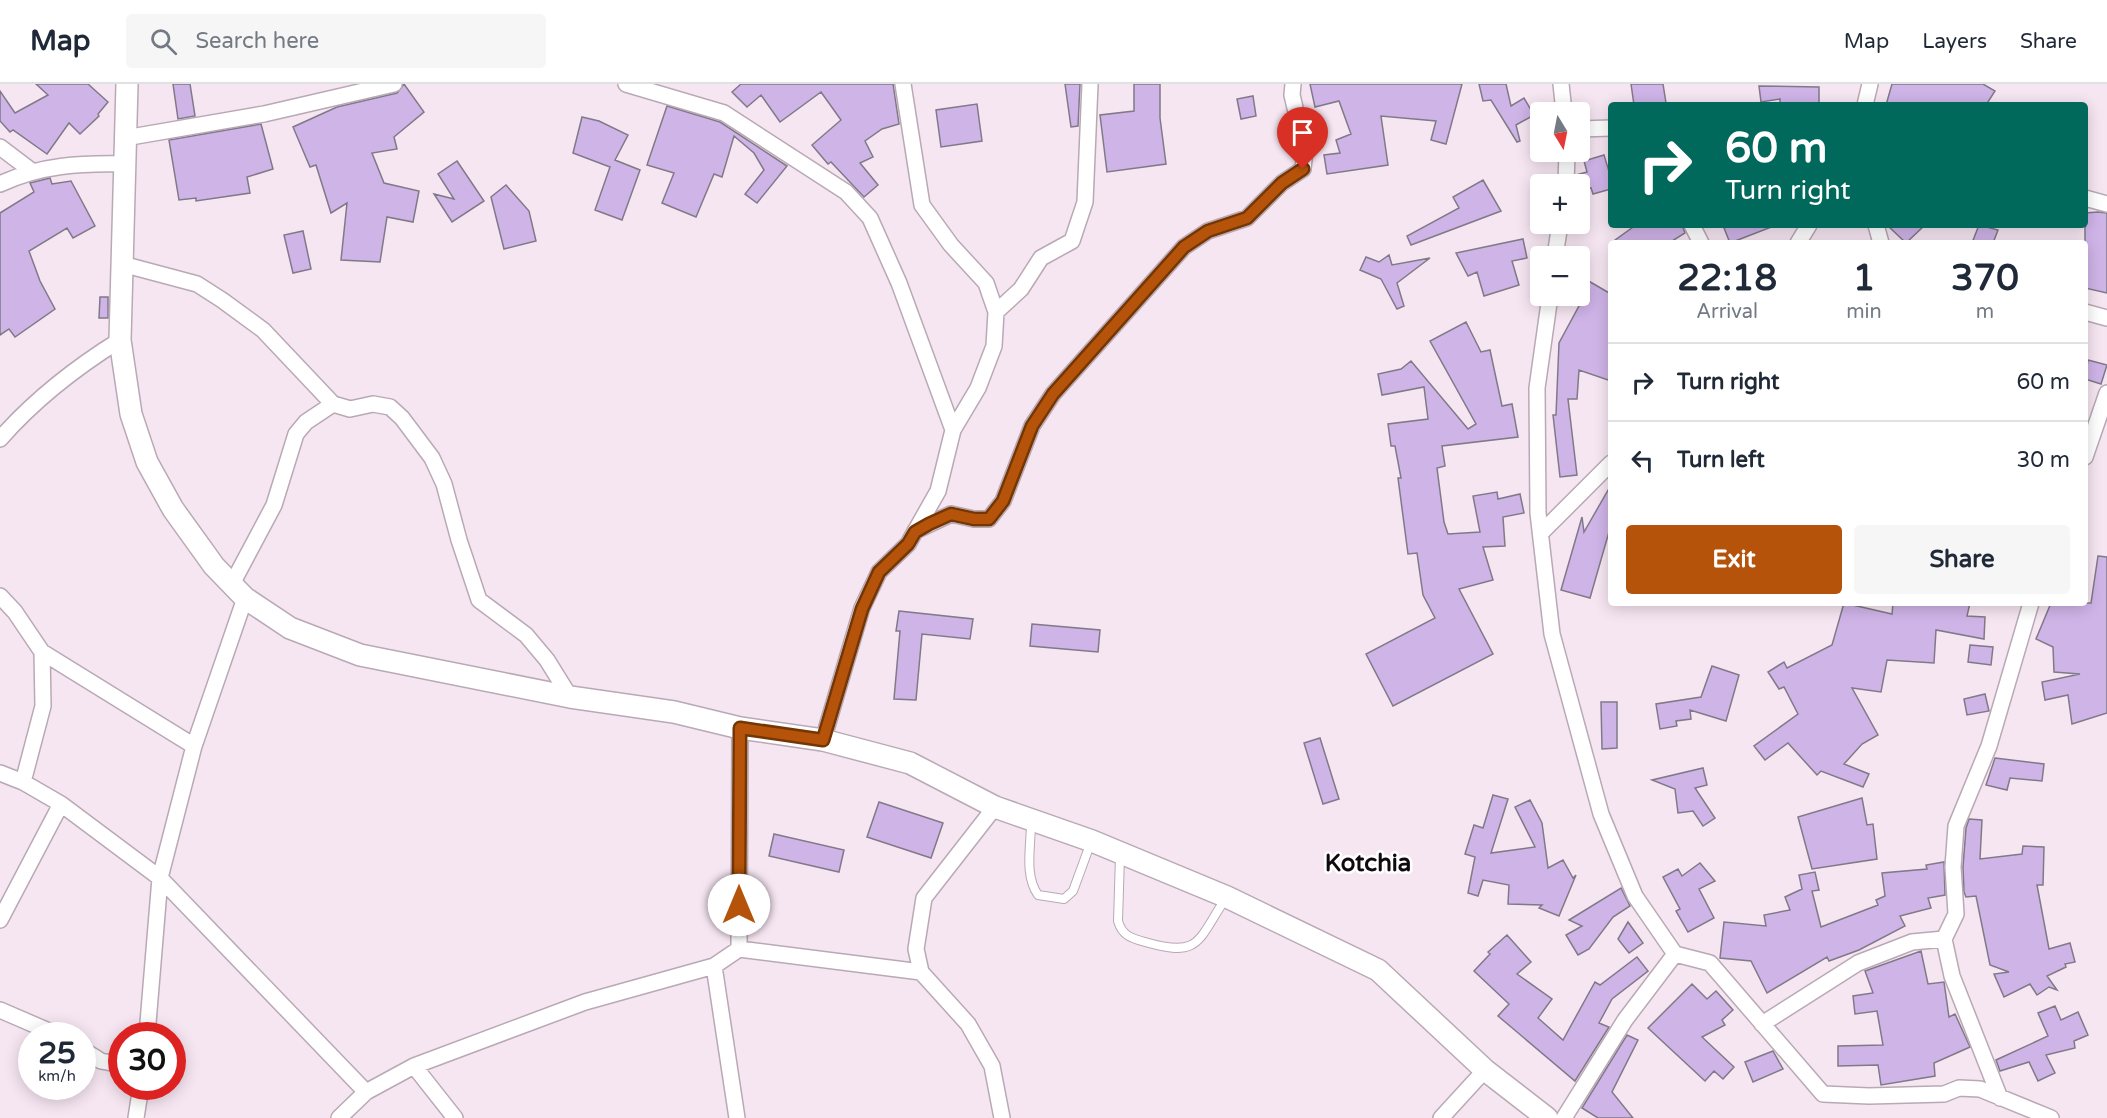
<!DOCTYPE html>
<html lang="en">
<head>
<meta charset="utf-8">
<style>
  :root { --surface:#fff; --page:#f6f6f7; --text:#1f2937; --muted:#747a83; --line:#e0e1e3; --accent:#b45309 }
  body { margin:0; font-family:"Varela Round",sans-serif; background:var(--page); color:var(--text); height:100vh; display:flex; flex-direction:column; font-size:22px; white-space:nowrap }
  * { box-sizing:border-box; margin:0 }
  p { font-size:20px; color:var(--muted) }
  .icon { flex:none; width:33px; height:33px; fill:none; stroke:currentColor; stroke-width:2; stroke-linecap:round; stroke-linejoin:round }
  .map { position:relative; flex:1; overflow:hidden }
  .details { position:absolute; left:1608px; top:156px; width:480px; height:366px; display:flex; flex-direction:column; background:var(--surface); border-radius:6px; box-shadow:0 3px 15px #0003 }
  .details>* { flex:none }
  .top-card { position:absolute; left:1608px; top:18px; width:480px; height:126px; border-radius:6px; box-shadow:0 3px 15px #0003; background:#00695c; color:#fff; overflow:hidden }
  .needle { width:39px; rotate:170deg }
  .fabs { position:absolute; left:1530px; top:18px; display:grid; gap:12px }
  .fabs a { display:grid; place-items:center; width:60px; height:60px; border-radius:6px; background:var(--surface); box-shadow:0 3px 15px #0003; font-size:30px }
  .speed { position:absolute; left:18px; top:938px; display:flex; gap:12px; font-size:30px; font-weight:700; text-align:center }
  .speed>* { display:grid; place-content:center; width:78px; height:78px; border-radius:50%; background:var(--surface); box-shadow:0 3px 15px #0003; line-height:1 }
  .speed small { font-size:15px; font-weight:400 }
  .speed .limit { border:9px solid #d22; background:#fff; color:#111 }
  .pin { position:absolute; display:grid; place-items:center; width:51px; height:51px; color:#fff; margin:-62px -26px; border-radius:50% 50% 50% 0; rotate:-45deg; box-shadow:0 0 6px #0007 }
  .pin .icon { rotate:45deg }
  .me { position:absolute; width:66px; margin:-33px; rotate:0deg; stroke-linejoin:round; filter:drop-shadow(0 0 4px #0008) }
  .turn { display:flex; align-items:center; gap:21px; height:126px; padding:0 18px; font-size:27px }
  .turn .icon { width:78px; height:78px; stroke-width:2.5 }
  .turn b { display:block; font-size:42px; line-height:51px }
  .eta { display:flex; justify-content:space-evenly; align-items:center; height:102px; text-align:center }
  .eta b { font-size:36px; font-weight:800; line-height:42px }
  .action { display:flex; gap:12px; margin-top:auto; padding:12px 18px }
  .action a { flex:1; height:69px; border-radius:6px; background:var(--accent); color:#fff; font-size:24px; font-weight:800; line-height:69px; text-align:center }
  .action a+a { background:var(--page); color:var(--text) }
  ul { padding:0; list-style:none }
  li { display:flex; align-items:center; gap:18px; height:78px; padding:0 18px; border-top:2px solid var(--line) }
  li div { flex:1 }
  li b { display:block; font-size:22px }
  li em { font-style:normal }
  header { display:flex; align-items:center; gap:36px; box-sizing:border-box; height:84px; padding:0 30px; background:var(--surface); border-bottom:2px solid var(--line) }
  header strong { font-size:28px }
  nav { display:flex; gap:33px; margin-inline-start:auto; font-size:21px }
  .search { width:420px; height:54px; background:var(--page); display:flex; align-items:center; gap:15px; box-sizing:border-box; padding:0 21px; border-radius:6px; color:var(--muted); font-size:22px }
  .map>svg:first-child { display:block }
  .building { fill:#cfb4e8; stroke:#807988; stroke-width:1.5 }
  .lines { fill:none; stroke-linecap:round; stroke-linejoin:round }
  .service-casing { stroke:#b9a9b5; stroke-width:10 }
  .minor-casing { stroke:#b9a9b5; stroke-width:18 }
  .secondary-casing { stroke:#b9a9b5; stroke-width:24 }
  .service { stroke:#fff; stroke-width:8 }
  .minor { stroke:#fff; stroke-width:15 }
  .secondary { stroke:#fff; stroke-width:21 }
  .route-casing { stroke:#753606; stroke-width:15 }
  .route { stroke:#b45309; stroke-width:10 }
  .labels { text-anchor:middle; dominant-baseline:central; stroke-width:5; stroke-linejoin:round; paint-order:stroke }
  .quarter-label { font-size:24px; font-weight:bold; fill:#0f0a0d; stroke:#fff }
</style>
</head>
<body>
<header>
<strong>Map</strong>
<div class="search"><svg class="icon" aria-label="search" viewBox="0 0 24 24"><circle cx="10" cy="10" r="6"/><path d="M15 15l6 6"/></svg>Search here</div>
<nav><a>Map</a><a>Layers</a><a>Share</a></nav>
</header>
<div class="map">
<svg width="2107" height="1034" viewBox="0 0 2107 1034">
  <rect width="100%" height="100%" fill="#f6e6f2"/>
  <!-- building -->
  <path class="building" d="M36,0H88L108,18L98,30L99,32L80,50L69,39L47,70L13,46L10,48L0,37V7L15,29L48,11Z
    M173,0H190L195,32L178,35Z
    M404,0L424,28L394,53L397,65L372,69L384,99L419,107L413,138L387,133L380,178L341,176L347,119L331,129L316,81L310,83L293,43L337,23L397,9Z
    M741,0H893L899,40L882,45L865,57L873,73L860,79L878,101L864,113L831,78L828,80L812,61L841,36L821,8L780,38L761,11L747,23L732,8Z
    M1065,0H1080L1078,42L1071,43Z
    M1134,0H1160V34L1166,80L1107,88L1100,31L1134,27Z
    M1310,0H1462L1446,60L1431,56L1436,37L1381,32L1388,81L1327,90L1324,71L1340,69L1336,56L1351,50L1339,17L1315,23Z
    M1479,0H1506L1511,22L1524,14L1534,31L1516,41L1520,57L1517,58L1491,16L1483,17Z
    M1631,0H1663L1666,19L1634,21Z
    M1892,0H1983L1995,7L1986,21H1886Z
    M1759,2L1819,3V21L1780,20V15L1761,18Z
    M1253,12L1256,32L1241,35L1237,15Z
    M977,20L982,57L941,63L936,26Z
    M667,22L720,38L787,82L757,119L745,110L764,86L754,69L734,52L722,93L714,90L696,133L662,119L674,89L647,81Z
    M582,33L599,37L628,51L615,76L640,86L622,136L595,126L610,83L573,69Z
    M261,40L273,85L247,93L250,109L196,117V114L179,116L169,56Z
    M1604,71L1611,94V105L1593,110L1591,104L1580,107L1576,91L1587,88L1584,77Z
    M457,77L484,117L452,138L434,110L454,115L438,90Z
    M50,94L52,100L71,97L95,142L73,154L67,144L29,167L40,197L55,225L15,253L9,245L0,251V129L34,108L30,99Z
    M1483,96L1501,127L1411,161L1407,152L1459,124L1453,113Z
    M506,101L529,127L536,157L504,165L491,113Z
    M2098,128L2107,129V209L2085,204V129Z
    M1636,141H1682L1685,149L1669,159H1611Z
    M1732,141H1774V142L1730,159L1724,144Z
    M1887,141H1925L1906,159Z
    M1979,141L1998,146L1993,159H1972Z
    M303,147L311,185L293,189L284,151Z
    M1523,155L1527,174L1512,177L1519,201L1484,212L1477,188L1468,192L1456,169Z
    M1389,171L1392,181L1430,174L1397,199L1404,222L1397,225L1381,195L1360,186L1366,173L1379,178Z
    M1580,192L1611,210V297L1579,286L1577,315H1568L1577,391L1560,393L1553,331H1556L1559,259L1580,220L1574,217L1580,212Z
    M100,213H108V234H99Z
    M1466,238L1481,268L1490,266L1502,322L1512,320L1518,353L1442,362L1445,382L1437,384L1444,438L1448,450L1480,448L1473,412L1497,408L1498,415L1520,410L1524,429L1503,433L1505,462L1483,463L1493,496L1459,505L1493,570L1393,622L1366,570L1435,534L1423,511L1417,469L1408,470L1398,394H1401L1395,362H1391L1388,340L1428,335L1424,303L1382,311L1378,290L1401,285L1411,277L1468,345L1476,340L1430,257Z
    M2088,276L2107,281L2101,300L2085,295Z
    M1611,401V441L1590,514L1561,506L1582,433L1584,448Z
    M2098,472L2107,473V629L2072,640L2068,611L2045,616L2042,598L2080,590L2054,588L2053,563L2036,555L2051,519H2091Z
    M1844,519L1892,530L1893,519H1970L1967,532L1985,533L1984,555L1936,546L1934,579L1887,576L1881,608L1852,604L1878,651L1862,660L1844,680L1869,690L1863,703L1821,687L1817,691L1788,659L1765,676L1754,662L1798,630L1784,603L1779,605L1768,588L1784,578L1787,584L1832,561Z
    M899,527L973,535L970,555L922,550L916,616L894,615L900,547H896Z
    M1032,540L1100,546L1098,568L1030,562Z
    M1970,561L1993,563L1991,581L1968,578Z
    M1712,582L1739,591L1726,637L1690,626L1691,635L1676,637L1677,642L1660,645L1656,620L1701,613Z
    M1985,610L1989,627L1967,631L1964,615Z
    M1601,618H1617V664L1602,665Z
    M1320,654L1339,715L1323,720L1304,659Z
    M1995,674L2044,680L2042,697L2010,694L2007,706L1986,701Z
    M1703,684L1707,701L1695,704L1715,734L1703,742L1693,727L1678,729L1675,705L1652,696Z
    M1493,711L1508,715L1491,769L1535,763L1515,723L1530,716L1542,739L1548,784L1563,776L1573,794L1576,791L1559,832L1539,824L1542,821L1508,820L1509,801L1483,796L1478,812L1468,809L1475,773L1465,770L1474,741L1483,744Z
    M1862,714L1867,741L1873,740L1877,775L1812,785L1798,733Z
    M879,718L943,739L931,774L867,753Z
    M1969,735L1982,736L1980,775L2022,770L2023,762L2044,763L2043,801H2037L2049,865L2070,859L2075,878L2065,880L2066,883L2047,892L2057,906L2049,903L2037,911L2030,900L2004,913L1994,890L2009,888L1990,881L1976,812L1966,813L1964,808L1963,783L1966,744Z
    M774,750L844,766L839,788L769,772Z
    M1944,778L1945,811L1928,814L1931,824L1900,832L1905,842L1859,866L1829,877L1827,873L1767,909L1751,877L1720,874L1724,838L1766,842L1764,831L1790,826L1785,813L1802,805L1799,791L1815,788L1819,806L1812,807L1821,843L1878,821L1876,816L1885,812L1882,789L1927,785L1926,781Z
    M1700,779L1715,797L1699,805L1714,834L1688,848L1676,827L1680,825L1663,793L1678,785L1682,792Z
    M1621,804L1630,822L1613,833L1589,865L1578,871L1566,851L1582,842L1569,836Z
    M1628,838L1643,859L1629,869L1618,855Z
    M1507,851L1531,878L1517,890L1552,915L1538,934L1563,956L1595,898L1600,901L1637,873L1648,887L1612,915L1599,939L1609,943L1575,997L1498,932L1509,920L1474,887L1490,870L1488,868Z
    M1921,867L1928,900L1944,898L1949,933L1955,930L1970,963L1934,979L1935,992L1881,1001L1878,981L1838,982V962L1883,961L1877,927L1855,930L1853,912L1873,909L1865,887Z
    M1692,900L1707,915L1716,907L1733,926L1722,936L1725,941L1702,953L1734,983L1723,995L1714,987L1705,997L1648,944Z
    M2055,922L2061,936L2078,928L2088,951L2074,957L2075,964L2046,971L2055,989L2038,997L2029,978L2000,987L1996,976L2048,952L2038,929Z
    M1627,951L1638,956L1612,1008L1633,1034H1598L1582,1024Z
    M1773,967L1783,985L1753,998L1745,978Z"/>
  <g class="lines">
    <defs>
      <path id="service" d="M1031,739C1031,762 1024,791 1038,811L1064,815L1073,807L1091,758
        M1120,772L1118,837C1122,851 1130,854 1145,858C1201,874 1197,857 1226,814"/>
      <path id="minor" d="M626,0L724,29L846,108L870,134L899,199L953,346
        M1561,0L1564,28
        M1865,21L1870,0
        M1580,45L1611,44
        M125,54L264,30L394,0
        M0,63L33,88
        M0,100C40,81 81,79 125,80
        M1566,100L1567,68
        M2085,114L2107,120
        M1692,141L1701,159
        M1876,141L1881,159
        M1798,159L1809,141
        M1555,172L1560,140
        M122,180L197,200L222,216L263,246L333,320L350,325L373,320L390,323L402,334L432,374L444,400L459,456L479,516L526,551L547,576L570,613
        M1550,212L1537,304L1538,429L1552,550L1601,730L1635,812L1675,870L1710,879L1823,1010L1869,1012L1944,1010L1959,1004L1980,1005L2051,1034
        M996,228L1021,205L1041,174L1072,157L1085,118L1090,0
        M2085,228L2107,234
        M0,355C35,315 75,284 120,256
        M2085,373L2107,309
        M915,447L951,430L974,435H989L1003,417L1032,342L1053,310L1184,163L1208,147L1247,134L1282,99L1303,85L1305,66L1292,11L1293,0
        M1541,449L1611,379
        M232,500L274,421L296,350L306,338L333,320
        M0,512L15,528L42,568L43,622L23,698
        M42,568L194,662
        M823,656L862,524L879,488L908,460L938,407L953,346L978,304L994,262L996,228L986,199L951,161L922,121L903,0
        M0,689L23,698L61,720L160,794L366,1008
        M995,723L924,814L916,865L921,888L968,940L992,982L1002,1034
        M0,836L61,720
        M739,865L921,888
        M714,882L737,1034
        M0,926L58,951
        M1762,940L1858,879L1912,858L1944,855
        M147,951L160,794L194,662L245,514
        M82,965L101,977L122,981
        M414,982L455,1034
        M2000,1014L1952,892L1944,855L1956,830L1953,783L1956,742L1989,662L2031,519
        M136,1034L141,1002
        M339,1034L366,1008L414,982L585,918L714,882L739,865L740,644
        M1441,1034L1485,986
        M1564,1034L1625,936L1675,870"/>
      <path id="secondary" d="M127,0L120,256L131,330L147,378L173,425L214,482L245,514L290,544L360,571L570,613L674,628L740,644L823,656L910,679L995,723L1092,757L1227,813L1378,886L1485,986L1547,1034"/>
    </defs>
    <!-- service casing -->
    <use href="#service" class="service-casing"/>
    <!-- minor casing -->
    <use href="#minor" class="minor-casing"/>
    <!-- secondary casing -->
    <use href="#secondary" class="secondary-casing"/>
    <!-- service -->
    <use href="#service" class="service"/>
    <!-- minor -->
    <use href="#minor" class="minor"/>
    <!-- secondary -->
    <use href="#secondary" class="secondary"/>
  </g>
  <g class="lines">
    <defs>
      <path id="route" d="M739,821L740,644L823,656L862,525L879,488L908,460L915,448L929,440L951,430L974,435H989L1003,417L1032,342L1053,310L1184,163L1208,147L1247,134L1282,99L1303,85"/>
    </defs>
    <!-- route casing -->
    <use href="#route" class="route-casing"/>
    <!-- route -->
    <use href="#route" class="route"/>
  </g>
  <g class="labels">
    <!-- quarter labels -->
    <g class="quarter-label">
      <text x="1368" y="779">Kotchia</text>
    </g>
  </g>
</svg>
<div class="fabs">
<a><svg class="needle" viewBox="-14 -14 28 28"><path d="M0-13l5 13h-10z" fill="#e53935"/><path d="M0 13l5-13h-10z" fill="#747a83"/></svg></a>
<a>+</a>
<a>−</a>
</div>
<div class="speed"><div>25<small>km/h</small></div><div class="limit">30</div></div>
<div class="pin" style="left:1303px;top:85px;background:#d93025"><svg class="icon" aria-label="arrive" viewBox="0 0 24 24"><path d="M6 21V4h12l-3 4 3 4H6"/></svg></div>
<svg class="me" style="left:739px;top:821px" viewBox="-20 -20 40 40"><circle r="19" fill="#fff"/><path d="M0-13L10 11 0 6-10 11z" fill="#b45309"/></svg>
<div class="top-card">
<div class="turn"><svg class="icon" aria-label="right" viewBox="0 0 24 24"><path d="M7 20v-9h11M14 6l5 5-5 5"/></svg><div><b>60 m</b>Turn right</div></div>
</div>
<section class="details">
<div class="eta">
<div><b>22:18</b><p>Arrival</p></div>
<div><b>1</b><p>min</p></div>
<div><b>370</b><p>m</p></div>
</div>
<ul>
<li><svg class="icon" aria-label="right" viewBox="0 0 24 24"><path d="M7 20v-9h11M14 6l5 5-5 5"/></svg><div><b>Turn right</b></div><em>60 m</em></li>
<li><svg class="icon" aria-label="left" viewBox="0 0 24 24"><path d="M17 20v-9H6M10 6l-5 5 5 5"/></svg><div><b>Turn left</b></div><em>30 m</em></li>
</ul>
<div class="action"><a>Exit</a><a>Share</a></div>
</section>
</div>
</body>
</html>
